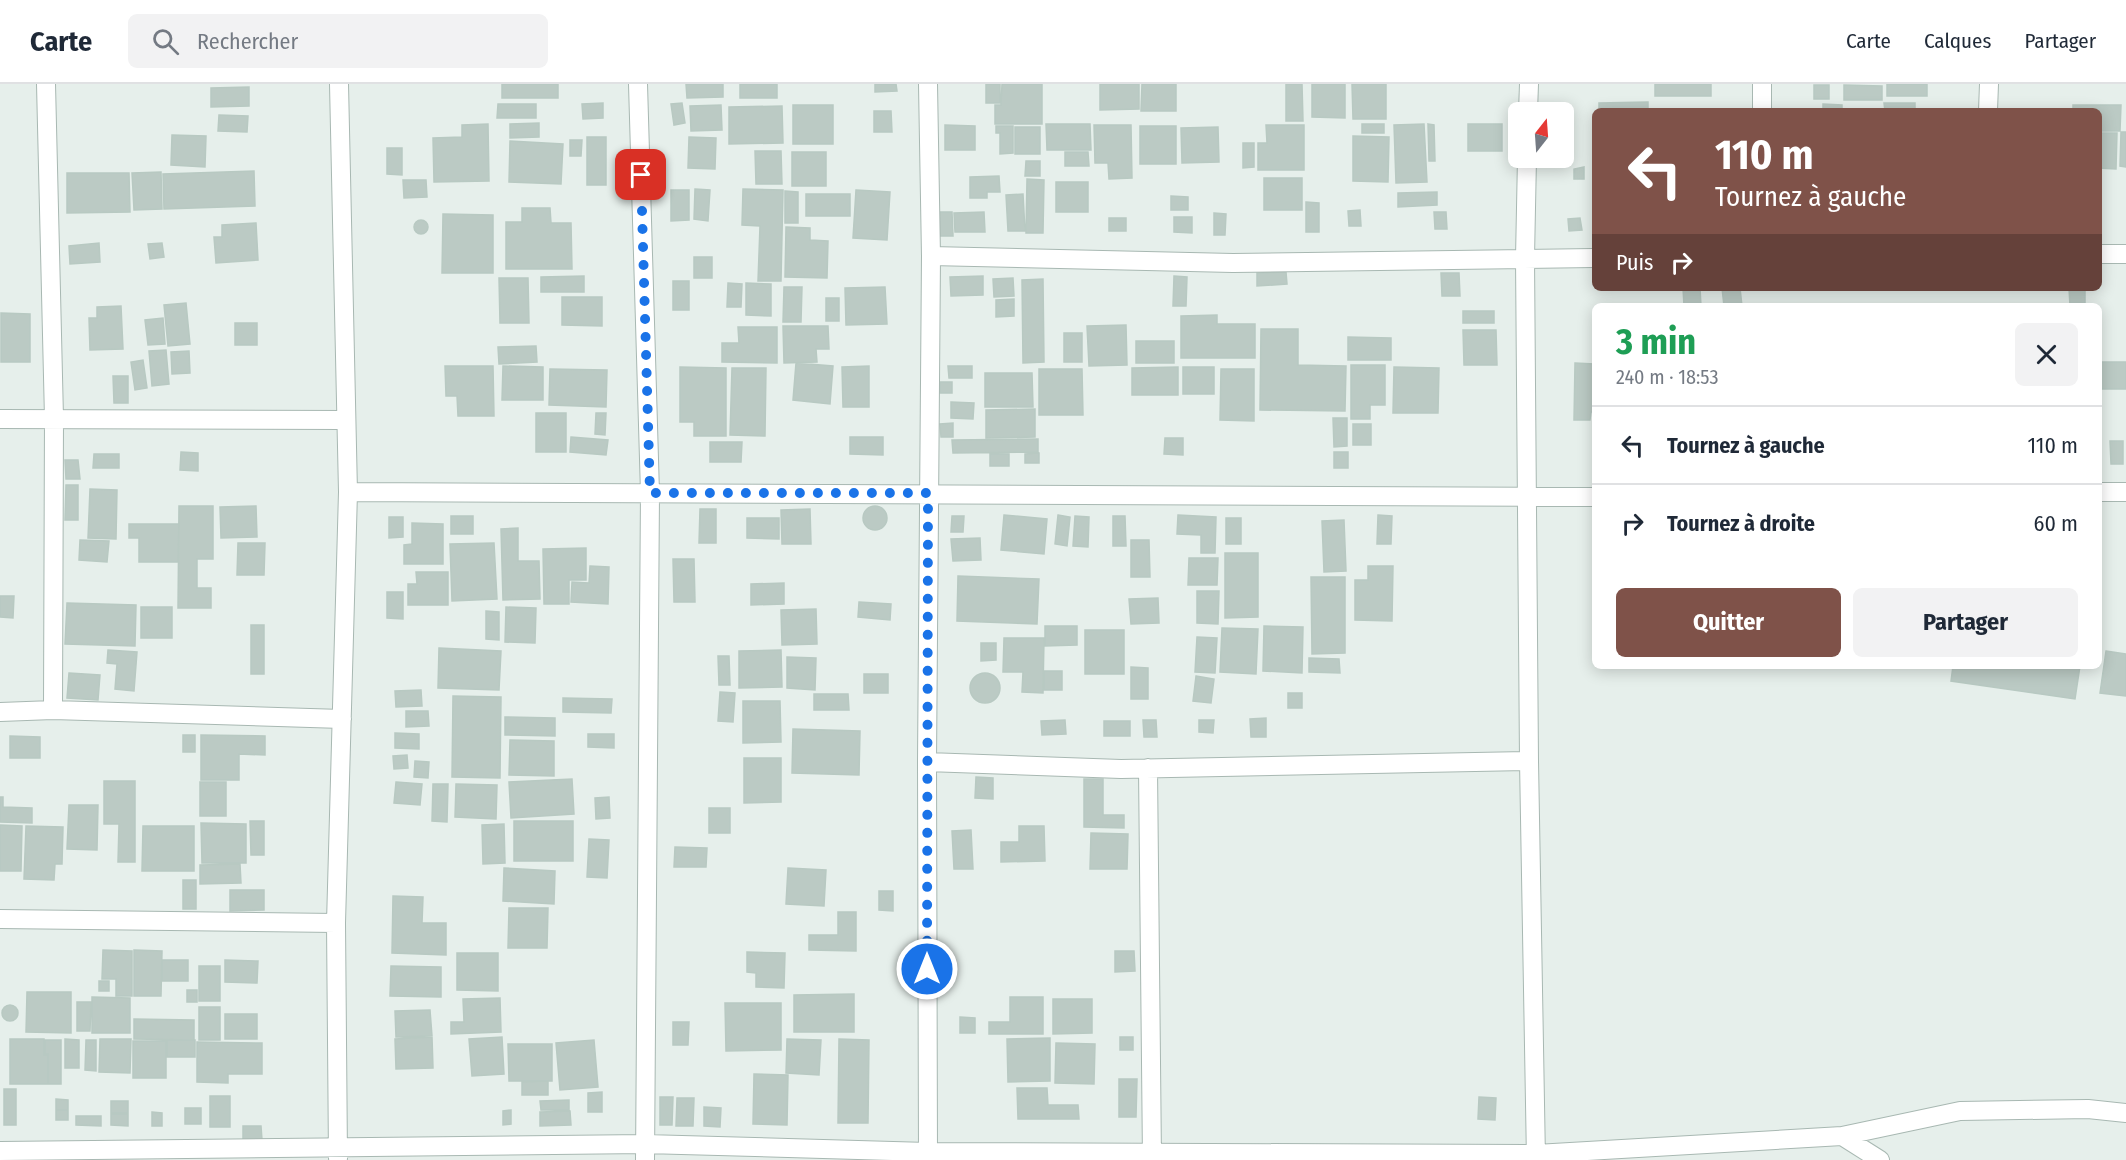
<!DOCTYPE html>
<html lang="fr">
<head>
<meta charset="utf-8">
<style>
  :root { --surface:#fff; --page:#f2f2f3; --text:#1f2937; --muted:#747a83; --line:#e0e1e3; --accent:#7f5249 }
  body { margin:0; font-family:"Fira Sans Condensed",sans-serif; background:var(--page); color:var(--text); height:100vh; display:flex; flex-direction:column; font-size:22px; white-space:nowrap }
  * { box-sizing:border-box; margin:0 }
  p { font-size:20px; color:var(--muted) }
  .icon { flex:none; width:33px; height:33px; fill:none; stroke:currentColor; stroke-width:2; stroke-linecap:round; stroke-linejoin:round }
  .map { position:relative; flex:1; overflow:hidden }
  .details { position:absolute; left:1592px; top:219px; width:510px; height:366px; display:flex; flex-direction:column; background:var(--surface); border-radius:9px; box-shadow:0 3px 15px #0003 }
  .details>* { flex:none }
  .guide { position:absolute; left:1592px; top:24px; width:510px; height:183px; border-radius:9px; box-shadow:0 3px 15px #0003; background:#7f5249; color:#fff; overflow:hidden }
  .needle { width:39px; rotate:17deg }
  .buttons { position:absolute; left:1508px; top:18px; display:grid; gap:12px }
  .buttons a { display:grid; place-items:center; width:66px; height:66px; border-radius:9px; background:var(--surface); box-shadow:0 3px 15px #0003; font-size:30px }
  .pin { position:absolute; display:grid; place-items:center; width:51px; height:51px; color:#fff; margin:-26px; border-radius:12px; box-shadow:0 3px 9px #0006 }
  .me { position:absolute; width:66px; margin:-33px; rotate:0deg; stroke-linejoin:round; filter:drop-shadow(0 0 4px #0008) }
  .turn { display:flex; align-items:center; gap:21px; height:126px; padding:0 24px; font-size:27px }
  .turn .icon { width:78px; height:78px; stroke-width:2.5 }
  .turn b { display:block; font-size:42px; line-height:51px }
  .then { display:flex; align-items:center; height:57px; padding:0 24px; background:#0003; gap:12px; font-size:22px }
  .round { display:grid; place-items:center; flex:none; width:63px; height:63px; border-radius:9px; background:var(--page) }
  .head { display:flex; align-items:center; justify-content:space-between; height:102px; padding:0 24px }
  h1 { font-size:36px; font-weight:700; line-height:45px; color:#1e9e55 }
  .primary-button { display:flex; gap:12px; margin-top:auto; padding:12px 24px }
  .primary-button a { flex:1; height:69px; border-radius:9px; background:var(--accent); color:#fff; font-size:24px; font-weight:700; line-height:69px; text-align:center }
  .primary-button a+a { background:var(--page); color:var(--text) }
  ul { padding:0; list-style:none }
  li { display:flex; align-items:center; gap:18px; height:78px; padding:0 24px; border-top:2px solid var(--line) }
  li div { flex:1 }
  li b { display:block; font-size:22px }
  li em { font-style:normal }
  header { display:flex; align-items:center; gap:36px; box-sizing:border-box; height:84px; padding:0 30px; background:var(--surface); border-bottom:2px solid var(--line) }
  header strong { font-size:28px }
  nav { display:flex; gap:33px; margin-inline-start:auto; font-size:21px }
  .search { width:420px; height:54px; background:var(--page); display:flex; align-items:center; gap:15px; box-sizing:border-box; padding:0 21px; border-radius:9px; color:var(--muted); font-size:22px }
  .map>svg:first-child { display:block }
  .building { fill:#bbcac4; stroke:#b8c9c2; stroke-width:1.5 }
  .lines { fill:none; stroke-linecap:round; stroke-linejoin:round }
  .minor-casing { stroke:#a8b8b2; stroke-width:20 }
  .minor { stroke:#fff; stroke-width:18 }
  .route { stroke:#1a73e8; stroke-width:10; stroke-dasharray:0 18 }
</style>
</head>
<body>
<header>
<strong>Carte</strong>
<div class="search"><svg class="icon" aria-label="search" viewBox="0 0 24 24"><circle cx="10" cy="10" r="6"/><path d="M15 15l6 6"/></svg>Rechercher</div>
<nav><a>Carte</a><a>Calques</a><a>Partager</a></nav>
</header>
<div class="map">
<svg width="2126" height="1076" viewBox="0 0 2126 1076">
  <rect width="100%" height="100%" fill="#e6efeb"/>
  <!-- building -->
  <path class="building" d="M502,0H558V14H502Z
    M686,0H723V13L687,14Z
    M740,0H777V14H740Z
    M875,0H896L897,7L875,8Z
    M986,0H1000V19H986Z
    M1002,0H1042V40H995V21H1001Z
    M1100,0H1139V25L1100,26Z
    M1142,0H1176V27H1141Z
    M1286,0H1302L1303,37H1286Z
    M1312,0H1345V34L1312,33Z
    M1352,0H1386V35H1353Z
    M1655,0H1711V12H1655Z
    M1887,0H1927V12H1887Z
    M1814,1H1829V15H1814Z
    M1844,1L1882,2V16H1844Z
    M249,3V22L211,23V4Z
    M1648,18V27H1599V19Z
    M603,19V34L583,35L582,20Z
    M682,19L685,39L674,41L671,20Z
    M1884,19H1915V27H1885Z
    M498,20H536V34H497Z
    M1823,20L1842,21V27H1823Z
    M721,21L722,46L691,47L690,22Z
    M793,21H833V60H793Z
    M2073,21H2121L2120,47H2098V27H2073Z
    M782,22L783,59L729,60V23Z
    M874,27H891L892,48H874Z
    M219,31L248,32L247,48L218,47Z
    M539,39V53L510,54V40Z
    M488,40L489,97L434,98L433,54L462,53V41Z
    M1046,40H1090L1091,66H1047Z
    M1362,40H1384V49H1362Z
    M1424,40L1427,98L1396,99L1394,41Z
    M1428,40L1434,41L1435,77H1429Z
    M1468,40H1502V67H1468Z
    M945,41L975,42V66H945Z
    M1094,41H1131L1132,94L1109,95L1108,79H1095Z
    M1266,41H1304V86H1258V59H1267Z
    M996,42H1013V69L1000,70V49H996Z
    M1140,42H1176V80H1140Z
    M1015,43H1040V70H1015Z
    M1218,43L1219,78L1182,79L1181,44Z
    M2121,48H2126V83L2120,82Z
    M2098,49H2117L2116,85L2098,84Z
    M172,51L206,52L205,83L171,81Z
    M1353,52L1389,53L1388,98L1353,97Z
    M587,53H606V101H587Z
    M689,53L716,54L715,85L688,84Z
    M570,56H582L581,72H570Z
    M510,57L563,60L561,100L509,98Z
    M1243,59H1254V83L1243,84Z
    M387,64H402V91L387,90Z
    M755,67H781L782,100H756Z
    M792,68H826V102H792Z
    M1065,68H1088L1089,82H1065Z
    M1026,77H1040V92H1025Z
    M1584,83V95H1574V85Z
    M254,87L255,122L164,125L163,90Z
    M161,88L162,125L134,126L132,89Z
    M67,89H129L130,128L67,129Z
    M999,92L1000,108H987V114H970V93Z
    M1264,94H1302V126H1264Z
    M1027,95L1044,96L1043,149H1026Z
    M403,96H426L427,113L404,114Z
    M1056,98H1088V128H1056Z
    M695,105L710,106L708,137L694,135Z
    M743,105L783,106L781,197H758L760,142L742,141Z
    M671,106H689V136L671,137Z
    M856,106L890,108L887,156L853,154Z
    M785,107L798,108V139H785Z
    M1437,108V121L1398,123V109Z
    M806,110H850V132H806Z
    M1023,110L1025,147H1008L1006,111Z
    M1171,112L1188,113V126H1171Z
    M1306,118L1319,119V148H1306Z
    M522,124H550L551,139H571L572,185H506V138H522Z
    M1360,126L1361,142H1349L1348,127Z
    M935,128H952L953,152H935Z
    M984,128L985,148H955L954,129Z
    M1434,128H1446L1447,145H1435Z
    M1214,129L1226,130L1225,151H1214Z
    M443,130L493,131V189H442Z
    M1174,133H1192V149L1174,148Z
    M1109,134H1126V147H1109Z
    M1580,134L1582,146L1569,147L1568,135Z
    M414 143a7 7 0 1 1 14 0a7 7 0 1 1-14 0Z
    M256,139L258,176L216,179L214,153H222V141Z
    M786,143L810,144V156L828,157L827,194L785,193Z
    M99,159L100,178L70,180L69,162Z
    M162,159L164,173L150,175L148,160Z
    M694,173H712V194H694Z
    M1286,188L1287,200L1257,202V189Z
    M1441,189H1459L1460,212H1442Z
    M584,192V208H541V193Z
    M983,192V211L951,212L950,193Z
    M1174,192L1187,193L1186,222H1173Z
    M499,194H528L529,239H500Z
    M1013,194L1014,212L994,213L993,195Z
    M1043,195L1044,278L1023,279L1022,196Z
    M673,197H689V226H673Z
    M728,199L742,200L741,223H727Z
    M746,199L771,200V232L746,231Z
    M784,203H802L801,238H783Z
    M885,203L887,240L846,241L845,204Z
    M1683,204H1700L1701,222H1684Z
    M1722,204H1740L1742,222H1724Z
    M2069,204H2085V222H2070Z
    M562,213H602V242L562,241Z
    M826,214H839V237H826Z
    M1014,215V232L996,233V216Z
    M186,219L190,260L168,262L164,221Z
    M121,222L123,265L90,266L89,234H97V223Z
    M1463,227H1494V239H1463Z
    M1,229L30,230V278H1Z
    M1217,231V240H1255V274H1181V232Z
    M163,234L165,260L148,261L145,236Z
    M235,239H257V261H235Z
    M1126,241L1127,281L1089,282L1087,242Z
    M783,242H828L829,265H816L817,278L784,279Z
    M738,243H777V279L722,278V259H739Z
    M1261,245H1298V281L1346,282L1345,327L1260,326Z
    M1463,246H1496L1497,281H1464Z
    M1064,249H1082V278H1064Z
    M1348,253L1391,254V276H1348Z
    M1136,257H1174V279H1136Z
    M536,262L537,278L499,280L498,263Z
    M166,266L169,300L152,302L149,267Z
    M189,267L190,289L172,290L171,268Z
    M143,276L147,304L135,306L131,278Z
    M2098,278H2126V305H2098Z
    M796,279L833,282L830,320L793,316Z
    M1575,279L1594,280V328H1591L1590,336H1574Z
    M1351,281H1385V321H1370V335H1351Z
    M445,282H493L494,332H458L457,312H446Z
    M503,282L543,283V316H502Z
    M869,282V323H843L842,283Z
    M948,282H972V294H949Z
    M680,283L726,284V352H694V338H680Z
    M1178,283V311H1132V284Z
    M1183,283H1214V310H1183Z
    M1394,283L1439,284L1438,329H1393Z
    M732,284H766L765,352L730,351Z
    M550,285L607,286L606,323L549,321Z
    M1039,285H1082L1083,331H1039Z
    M1221,285H1254V337L1220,336Z
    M985,289H1032L1033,323H985Z
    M113,292H128V319H114Z
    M940,298H952V309H940Z
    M951,318L974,319L973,335L951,334Z
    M1035,325V353L986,354V326Z
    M536,329H566V368H536Z
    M596,329H606L605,351L595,350Z
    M1333,334H1347V362L1334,363Z
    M953,339V353H941L940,340Z
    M1353,340H1371V361H1353Z
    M571,353L608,356L606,371L570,368Z
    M850,353H883V371L850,370Z
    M1165,354H1183V371L1164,370Z
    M1038,355V368L953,369L952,356Z
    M2110,357H2123V380H2111Z
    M710,358H742L741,378H710Z
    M181,368L198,369V387L180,386Z
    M1334,368H1348V384H1334Z
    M1039,369V379H1025V370Z
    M94,370H119V384H93Z
    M990,370H1009V382H990Z
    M65,376H78L80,395H66Z
    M66,401H78V436H65Z
    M90,405L117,406L116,455L88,454Z
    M179,422H213V475H197V504H211V524H178Z
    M256,422L257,453L221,454L220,423Z
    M863 434a12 12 0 1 1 24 0a12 12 0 1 1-24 0Z
    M700,425H716V459H699Z
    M810,425L811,460H782L781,426Z
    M1004,431L1047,435L1044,470L1001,466Z
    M1058,431L1070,433L1067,462L1055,460Z
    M1178,431L1216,433L1215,469H1201V451L1177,450Z
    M1378,431L1392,432L1391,460H1377Z
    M451,432H473V450H451Z
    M952,432H964L963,448H951Z
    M1075,432L1089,433L1088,463L1073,462Z
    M1113,432H1125L1126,462H1113Z
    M389,433H403V453L389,454Z
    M747,434H779V455L747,454Z
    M1226,434H1241V460H1226Z
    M1344,436L1346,487L1324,488L1322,437Z
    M412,439L443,440V480H404V461L412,460Z
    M129,440H179L178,478H139V454H129Z
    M518,444V477H539L540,515L503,516L501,445Z
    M980,454L981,476L953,477L951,455Z
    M80,456L109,457L107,478L79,476Z
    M1131,456H1149L1150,493H1131Z
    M238,459H265L264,491H237Z
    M494,459L497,515L452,517L450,460Z
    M586,464V496H569V520H544L543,465Z
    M1225,469H1258V533L1225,534Z
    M1189,474H1218L1217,501H1188Z
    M673,475H694L695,518H674Z
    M590,482L609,483L608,520L571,518L572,498L589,499Z
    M1368,482H1393L1392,537L1355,536V496H1368Z
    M416,488H448V521H408V500H417Z
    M958,492L1039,495L1037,540L957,537Z
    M1311,493H1345V569L1312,570Z
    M784,499V520L751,521V500Z
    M1197,507H1219L1218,540L1197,539Z
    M387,508H403V535L387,534Z
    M0,512H14L13,534L0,533Z
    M1158,514L1159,539L1131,540L1129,515Z
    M859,518L891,520L890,536L858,533Z
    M67,519L136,521L135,562L65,560Z
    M141,523H172V554H141Z
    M506,523L536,524L535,559L505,558Z
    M816,525L817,560L782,561L781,526Z
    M486,527L499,528V556L486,555Z
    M251,541H264V590H251Z
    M1045,542H1077V561L1045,562Z
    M1264,542L1303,543L1302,589L1263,587Z
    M1222,544L1258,545L1256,590L1220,588Z
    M1085,546H1124V590H1085Z
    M1197,553L1217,554L1215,589L1195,588Z
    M1004,554H1044L1043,609L1022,608L1023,588H1003Z
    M981,559H996V576L981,577Z
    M439,564L501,567L499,606L438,604Z
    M108,566L137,568L134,607L115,605L117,580L107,579Z
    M781,566L782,603L739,604V567Z
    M2106,567L2126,570V612L2100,609Z
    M718,572H729L730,601H719Z
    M787,573L816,574L815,606L787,604Z
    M1309,574L1339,575L1340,589L1309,588Z
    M1953,582H2080L2075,615L1951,597Z
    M1131,583L1148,584V615H1131Z
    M1044,587H1062V606H1044Z
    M69,589L100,591L98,616L67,614Z
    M970 604a15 15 0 1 1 30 0a15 15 0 1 1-30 0Z
    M864,590H888V609H864Z
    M1196,592L1214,595L1211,619L1193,617Z
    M421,606L422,622L396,623L395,607Z
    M720,608L735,609L733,638L718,637Z
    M1288,609H1302V624H1288Z
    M814,610H848L849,626H814Z
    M453,612L501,613L500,694L452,693Z
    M563,614L612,615L611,629L563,628Z
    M743,617H780L781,658L743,659Z
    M406,627H428L429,642L406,643Z
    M505,633L555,634V652L505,651Z
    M1266,634V653H1251L1250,635Z
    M1065,636L1066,650L1042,651L1041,637Z
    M1143,636H1156L1157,653H1144Z
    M1199,636H1214L1213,649L1199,648Z
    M1104,637H1130V652H1104Z
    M793,645L860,647L859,691L792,689Z
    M395,649L419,650V665L395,664Z
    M588,650H614V664L588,663Z
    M183,651H195V668H183Z
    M201,651L265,652V671L239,670V696H201Z
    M10,652L40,653V674H10Z
    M510,656L554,657V692L509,691Z
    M407,671L408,684L394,685L393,672Z
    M744,674H781V718L744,719Z
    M415,677L429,678L428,694L414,693Z
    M976,693L993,694V715L975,714Z
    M572,695L574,730L511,734L509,698Z
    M1084,695H1103V731H1124V744L1084,743Z
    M104,697H135V778H118L119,740H104Z
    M200,698H226V732H200Z
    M396,698L422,700L420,721L394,719Z
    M433,700H448L447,738L432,737Z
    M456,700L497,701L496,735L455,733Z
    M0,713H3V723L32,724V739L0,738Z
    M609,713L610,734L596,735L595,714Z
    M69,721H98L97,766L67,765Z
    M709,724H730V749H709Z
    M250,737H264V771H251Z
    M514,737H573V777H514Z
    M201,739L246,740V779H202Z
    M504,740L505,779L483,780L482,741Z
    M0,741L22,742L21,787H0Z
    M26,742L63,743L62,780H55L54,796L24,795Z
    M143,742H194V787H142Z
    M1019,742H1044L1045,777L1001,778V758H1019Z
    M971,746L973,785H954L952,747Z
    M1091,749L1128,750L1127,785H1090Z
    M589,755L609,756L607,794L587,793Z
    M675,763L707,764L706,783H674Z
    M240,780L241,799L200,800V781Z
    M504,784L555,787L554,820L503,817Z
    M788,784L826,786L824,822L786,820Z
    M183,796H196V825H183Z
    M230,806H264V826L230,827Z
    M879,807H893V827L879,826Z
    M393,812L423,813L422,839H446V871L392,869Z
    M509,824H548L547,864H508Z
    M838,828H856V867L809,866V851H838Z
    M103,866L132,867V912H116V895H102Z
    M134,866L162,867L161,912H134Z
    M1115,867H1134L1135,887L1115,888Z
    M747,868L785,869L784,904L756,903V889L747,888Z
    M457,869H498V907L457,906Z
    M162,876H188V897H162Z
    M225,876L258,877L257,899L225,898Z
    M199,882H220V917H199Z
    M391,882L441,883V913L390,912Z
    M99,897H109V907H99Z
    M187,906H197V918H187Z
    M27,908H71V949L26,948Z
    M854,910V948H794V911Z
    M92,913L130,914V949H92Z
    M1010,913H1043V950H989V938H1010Z
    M500,914L501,948L451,950V938H464L463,915Z
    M1053,915H1092V949L1053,950Z
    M77,918H91L90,947H77Z
    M725,919H781V966L726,967Z
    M2 929a8 8 0 1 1 16 0a8 8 0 1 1-16 0Z
    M199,923H220V956H199Z
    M430,926L432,952L396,953L395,927Z
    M225,930H257V955H225Z
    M960,933L975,934V949H960Z
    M134,935L194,936V956L134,955Z
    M673,938H689L688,961H673Z
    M432,953L433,984L396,985L395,955Z
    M502,953L504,990L472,992L469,955Z
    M1120,953H1133V966H1120Z
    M1050,954V997L1008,998L1007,955Z
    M10,955H44V971H48V1000H10Z
    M65,955L79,956V984H65Z
    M100,955H131L130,989L99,988Z
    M787,955L821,956L819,991L786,989Z
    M839,955L869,956L868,1039H838Z
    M45,956H61V1000H48V970H45Z
    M86,956H96V987L85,986Z
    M167,956H195V973H167Z
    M594,956L598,1003L560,1006L556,959Z
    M133,957H166V994H133Z
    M197,958L262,959V990H228V999L197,998Z
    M1056,959L1095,960L1094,1000L1055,999Z
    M508,960H552V997H509Z
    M754,990L788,991L787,1041L753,1040Z
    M1119,995H1137L1136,1033H1119Z
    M548,997V1011H522V998Z
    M1017,1004H1047L1048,1021H1078L1079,1035H1018Z
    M4,1005H16V1041H4Z
    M602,1008V1028H588V1009Z
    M210,1012H230V1043H210Z
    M660,1013H673L672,1041H660Z
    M1479,1013L1496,1014L1495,1036L1478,1035Z
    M677,1014H694L693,1042H676Z
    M56,1015L68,1016V1026H56Z
    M569,1016V1026H541L540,1017Z
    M111,1017H128V1029H111Z
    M704,1023L721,1024L720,1043L704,1042Z
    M185,1024H201V1040H185Z
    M56,1026H68V1036H56Z
    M511,1026V1040L503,1041V1027Z
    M570,1027L571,1041L540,1042V1028Z
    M152,1028L162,1029V1042H152Z
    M111,1030H128V1042L111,1041Z
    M76,1032H101V1042L76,1041Z
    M243,1042H261L262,1056H243Z"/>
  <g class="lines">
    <defs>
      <path id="minor" d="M46,0L54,334L53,626
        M638,0L650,409L645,1076
        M1762,0V27
        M1988,27L1989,0
        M1528,28L1529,0
        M1527,74L1525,174L1529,677L1536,1076
        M2098,170H2126
        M931,172L1233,179L1594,174
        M0,335L345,336
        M348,408L1594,413
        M2098,408H2126
        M0,628L53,626L342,635
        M927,678L1121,685L1529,677
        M1148,684L1152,1076
        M0,835L336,839
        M1842,1052L1960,1027L2088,1025L2126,1029
        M0,1067L645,1060L928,1068L1536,1070L1842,1052L1880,1076
        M338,1074L336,839L348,408L339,0
        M928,1076L927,678L931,172L928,0"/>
    </defs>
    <!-- minor casing -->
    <use href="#minor" class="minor-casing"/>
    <!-- minor -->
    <use href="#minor" class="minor"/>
  </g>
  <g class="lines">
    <!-- route -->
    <path class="route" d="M641,91L650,409H928L927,885"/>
  </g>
</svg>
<div class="buttons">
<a><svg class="needle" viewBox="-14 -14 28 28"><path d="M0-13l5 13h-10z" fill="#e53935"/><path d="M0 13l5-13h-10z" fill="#747a83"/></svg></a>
</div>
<div class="pin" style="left:641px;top:91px;background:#d93025"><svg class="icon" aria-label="arrive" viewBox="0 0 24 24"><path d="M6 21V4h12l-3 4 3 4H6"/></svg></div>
<svg class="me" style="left:927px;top:885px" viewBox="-20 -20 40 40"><circle r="17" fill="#1a73e8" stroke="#fff" stroke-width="3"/><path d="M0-11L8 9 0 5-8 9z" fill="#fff"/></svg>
<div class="guide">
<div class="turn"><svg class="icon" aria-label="left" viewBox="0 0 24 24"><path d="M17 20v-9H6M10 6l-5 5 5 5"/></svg><div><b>110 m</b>Tournez à gauche</div></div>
<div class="then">Puis<svg class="icon" aria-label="right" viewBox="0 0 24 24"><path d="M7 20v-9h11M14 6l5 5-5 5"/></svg></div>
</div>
<section class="details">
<div class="head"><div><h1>3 min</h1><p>240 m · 18:53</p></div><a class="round"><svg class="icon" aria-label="close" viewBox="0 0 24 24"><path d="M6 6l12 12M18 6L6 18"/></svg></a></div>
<ul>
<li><svg class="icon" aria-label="left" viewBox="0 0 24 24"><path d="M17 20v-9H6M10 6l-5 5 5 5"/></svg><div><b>Tournez à gauche</b></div><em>110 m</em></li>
<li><svg class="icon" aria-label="right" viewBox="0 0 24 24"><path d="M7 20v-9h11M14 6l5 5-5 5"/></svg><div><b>Tournez à droite</b></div><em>60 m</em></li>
</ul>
<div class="primary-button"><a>Quitter</a><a>Partager</a></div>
</section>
</div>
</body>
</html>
